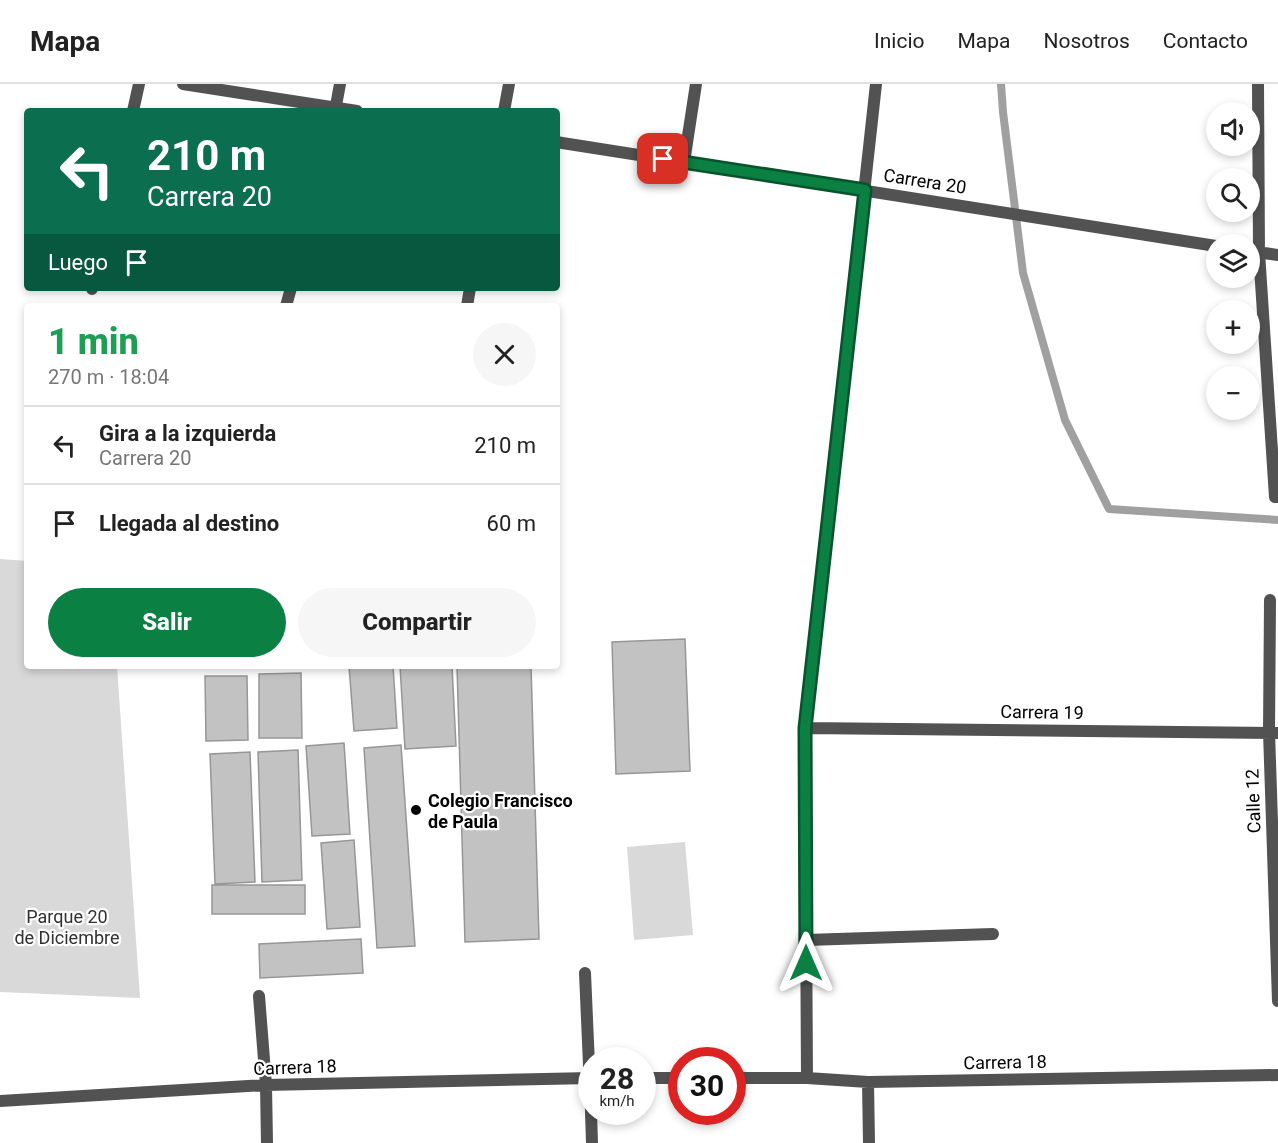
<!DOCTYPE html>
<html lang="es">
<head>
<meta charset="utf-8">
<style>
  :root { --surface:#fff; --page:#f6f6f6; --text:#222; --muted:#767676; --line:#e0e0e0; --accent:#0b8043 }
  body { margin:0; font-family:Roboto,sans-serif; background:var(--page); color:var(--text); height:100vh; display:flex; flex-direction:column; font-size:22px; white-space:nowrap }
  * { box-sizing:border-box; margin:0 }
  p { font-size:20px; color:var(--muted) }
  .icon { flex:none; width:33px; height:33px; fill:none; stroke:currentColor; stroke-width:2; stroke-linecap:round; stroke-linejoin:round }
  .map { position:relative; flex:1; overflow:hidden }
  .drawer { position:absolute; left:24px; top:219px; width:536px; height:366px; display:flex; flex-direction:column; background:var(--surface); border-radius:6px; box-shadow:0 3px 9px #0003 }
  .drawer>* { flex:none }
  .hud { position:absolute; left:24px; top:24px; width:536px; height:183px; border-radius:6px; box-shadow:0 3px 9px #0003; background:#0b6e4f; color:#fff; overflow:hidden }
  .controls { position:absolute; left:1206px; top:18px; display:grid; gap:12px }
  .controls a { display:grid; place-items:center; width:54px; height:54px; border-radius:50%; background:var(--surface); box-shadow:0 3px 9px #0003; font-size:30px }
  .speed { position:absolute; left:578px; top:963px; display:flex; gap:12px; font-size:30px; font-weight:700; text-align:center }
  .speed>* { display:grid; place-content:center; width:78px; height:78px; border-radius:50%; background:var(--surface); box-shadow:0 3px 9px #0003; line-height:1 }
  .speed small { font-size:15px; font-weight:400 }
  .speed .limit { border:9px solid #d22; background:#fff; color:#111 }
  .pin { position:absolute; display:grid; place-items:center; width:51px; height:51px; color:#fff; margin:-26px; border-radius:12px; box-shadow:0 3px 9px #0006 }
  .me { position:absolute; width:66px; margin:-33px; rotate:0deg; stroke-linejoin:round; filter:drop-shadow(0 0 4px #0008) }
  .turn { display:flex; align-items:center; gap:21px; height:126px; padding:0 24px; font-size:27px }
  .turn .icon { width:78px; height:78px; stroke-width:2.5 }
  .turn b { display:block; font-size:42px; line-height:51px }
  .then { display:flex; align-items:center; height:57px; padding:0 24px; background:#0003; gap:12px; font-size:22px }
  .round { display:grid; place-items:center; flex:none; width:63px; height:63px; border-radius:32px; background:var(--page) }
  .summary { display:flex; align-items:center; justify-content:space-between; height:102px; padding:0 24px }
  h1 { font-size:36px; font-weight:800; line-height:45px; color:#1e9e55 }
  .action { display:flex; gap:12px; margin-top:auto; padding:12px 24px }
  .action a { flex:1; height:69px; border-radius:36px; background:var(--accent); color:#fff; font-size:24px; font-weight:800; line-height:69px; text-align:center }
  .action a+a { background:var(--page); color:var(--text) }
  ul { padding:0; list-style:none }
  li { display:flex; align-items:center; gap:18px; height:78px; padding:0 24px; border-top:2px solid var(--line) }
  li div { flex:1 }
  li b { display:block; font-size:22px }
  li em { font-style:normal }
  header { display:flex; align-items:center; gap:36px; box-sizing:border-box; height:84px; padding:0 30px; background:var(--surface); border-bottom:2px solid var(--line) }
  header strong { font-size:28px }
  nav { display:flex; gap:33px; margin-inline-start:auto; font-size:21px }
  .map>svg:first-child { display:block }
  .green { fill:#d9d9d9 }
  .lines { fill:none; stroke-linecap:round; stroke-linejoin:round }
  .stream { stroke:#a0a0a0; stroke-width:8 }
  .building { fill:#c2c2c2; stroke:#969696; stroke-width:1.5 }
  .minor { stroke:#525252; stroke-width:12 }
  .route-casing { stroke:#07532c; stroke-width:15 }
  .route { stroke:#0b8043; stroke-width:10 }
  .poi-dot { fill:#000; stroke:#fff; stroke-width:2 }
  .labels { text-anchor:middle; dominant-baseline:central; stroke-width:4.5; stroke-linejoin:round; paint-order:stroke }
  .street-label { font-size:18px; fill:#000; stroke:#fff }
  .poi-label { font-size:18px; font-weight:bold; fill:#000; stroke:#fff; text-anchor:start }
  .park-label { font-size:18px; fill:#303030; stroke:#fff }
</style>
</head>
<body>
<header>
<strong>Mapa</strong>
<nav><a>Inicio</a><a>Mapa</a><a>Nosotros</a><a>Contacto</a></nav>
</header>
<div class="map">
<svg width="1278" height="1059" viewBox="0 0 1278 1059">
  <rect width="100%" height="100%" fill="#fff"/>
  <!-- green -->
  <path class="green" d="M0,475L27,477V582H117L140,914L0,908Z
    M685,758L693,851L634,856L627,763Z"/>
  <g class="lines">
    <!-- stream -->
    <path class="stream" d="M1001,0L1003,28L1023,189L1065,336L1109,425L1278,436"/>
  </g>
  <!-- building -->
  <path class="building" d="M685,555L690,687L616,690L612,558Z
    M349,582H393L397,644L354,647Z
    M400,582H452L456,662L405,665Z
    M457,582H531L539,855L465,858Z
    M301,589L302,654H259V590Z
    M205,592H247L248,656L206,657Z
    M344,659L350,750L312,752L306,662Z
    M401,661L415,862L377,864L364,664Z
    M298,666L302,796L262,798L258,668Z
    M250,668L255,798L215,800L210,670Z
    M354,756L360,843L327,845L321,759Z
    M212,801H305V830H212Z
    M361,855L363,889L260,894L259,860Z"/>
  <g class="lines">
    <!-- minor -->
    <path class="minor" d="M183,0L357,27
      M1258,0L1259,168L1275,413H1278
      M133,27L139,0
      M335,27L340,0
      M504,27L509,0
      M556,58L1216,162
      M684,78L696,0
      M1250,167L1278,171
      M92,205V204
      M286,222L291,204
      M467,222L470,204
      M1270,516L1269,648L1278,917
      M805,644L1278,649
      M806,856L993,850
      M585,889L591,1027
      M259,912L266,1001L267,1059
      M642,994H681
      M732,994H807L868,998L1278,991
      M807,994L805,644L876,0
      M868,998L869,1059
      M0,1017L266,1001L591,994
      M591,1028L592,1059"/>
  </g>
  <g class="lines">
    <defs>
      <path id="route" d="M663,75L865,106L805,644L806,879"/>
    </defs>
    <!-- route casing -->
    <use href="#route" class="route-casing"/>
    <!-- route -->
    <use href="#route" class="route"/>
  </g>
  <!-- markers -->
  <circle class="poi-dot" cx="416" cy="726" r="6"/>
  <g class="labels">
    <!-- street labels -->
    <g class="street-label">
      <text transform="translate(925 97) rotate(9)">Carrera 20</text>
      <text transform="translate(1042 628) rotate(1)">Carrera 19</text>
      <text transform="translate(1253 717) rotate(-92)">Calle 12</text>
      <text transform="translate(1005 978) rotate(-1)">Carrera 18</text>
      <text transform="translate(295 983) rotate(-2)">Carrera 18</text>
    </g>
    <!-- poi labels -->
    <g class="poi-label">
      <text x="428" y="716">Colegio Francisco<tspan x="428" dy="21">de Paula</tspan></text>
    </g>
    <!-- park labels -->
    <g class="park-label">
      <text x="67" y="832">Parque 20<tspan x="67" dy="21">de Diciembre</tspan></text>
    </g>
  </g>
</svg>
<div class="controls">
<a><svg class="icon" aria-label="sound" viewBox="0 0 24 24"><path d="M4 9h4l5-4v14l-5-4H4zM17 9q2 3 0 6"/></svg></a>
<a><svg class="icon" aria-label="search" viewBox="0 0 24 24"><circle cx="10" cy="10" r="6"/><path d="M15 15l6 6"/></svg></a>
<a><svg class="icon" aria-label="layers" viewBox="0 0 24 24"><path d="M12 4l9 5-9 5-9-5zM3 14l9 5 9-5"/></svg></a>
<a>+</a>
<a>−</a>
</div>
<div class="speed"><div>28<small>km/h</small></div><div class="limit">30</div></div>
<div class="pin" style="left:663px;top:75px;background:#d93025"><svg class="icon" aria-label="arrive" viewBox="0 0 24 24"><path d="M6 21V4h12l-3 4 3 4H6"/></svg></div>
<svg class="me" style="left:806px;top:879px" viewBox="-20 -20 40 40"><path d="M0-17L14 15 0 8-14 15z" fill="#0b8043" stroke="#fff" stroke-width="4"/></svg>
<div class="hud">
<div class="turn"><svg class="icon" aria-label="left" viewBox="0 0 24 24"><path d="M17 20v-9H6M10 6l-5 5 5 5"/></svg><div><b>210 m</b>Carrera 20</div></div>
<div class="then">Luego<svg class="icon" aria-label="arrive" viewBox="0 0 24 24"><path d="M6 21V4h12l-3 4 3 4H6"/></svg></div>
</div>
<section class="drawer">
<div class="summary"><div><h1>1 min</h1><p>270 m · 18:04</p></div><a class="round"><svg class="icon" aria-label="close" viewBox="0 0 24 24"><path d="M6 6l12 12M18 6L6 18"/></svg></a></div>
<ul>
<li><svg class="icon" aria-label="left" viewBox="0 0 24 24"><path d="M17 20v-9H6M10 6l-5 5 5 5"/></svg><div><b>Gira a la izquierda</b><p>Carrera 20</p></div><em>210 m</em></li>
<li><svg class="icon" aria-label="arrive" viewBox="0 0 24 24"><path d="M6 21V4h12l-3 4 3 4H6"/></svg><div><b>Llegada al destino</b></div><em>60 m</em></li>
</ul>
<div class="action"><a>Salir</a><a>Compartir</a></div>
</section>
</div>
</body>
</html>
